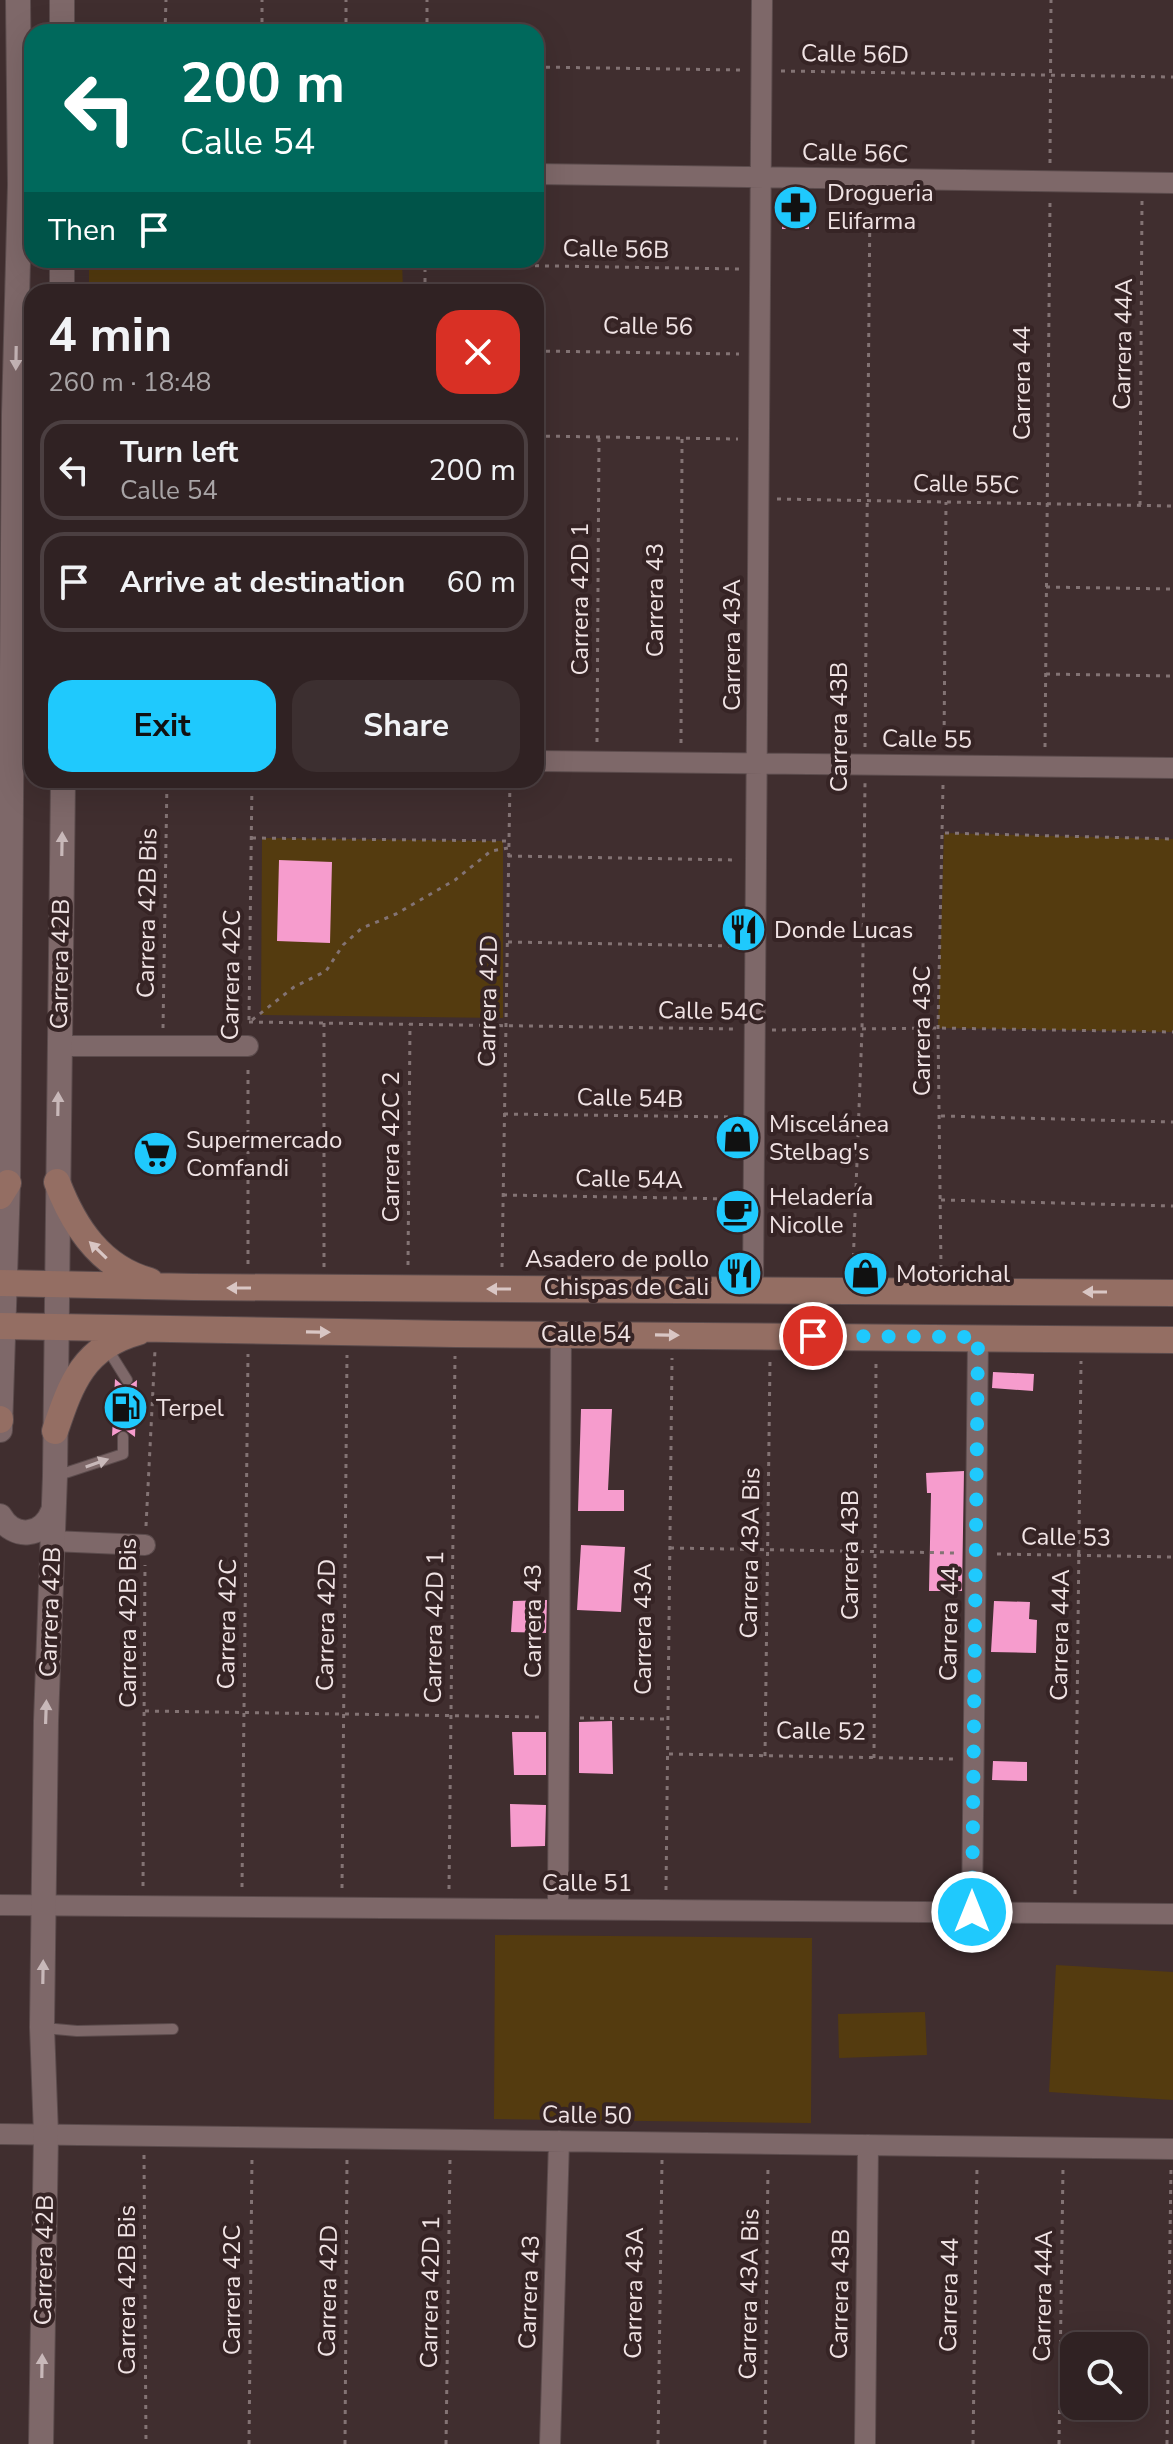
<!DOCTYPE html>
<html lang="en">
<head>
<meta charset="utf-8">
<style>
  :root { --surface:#302223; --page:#3c2f30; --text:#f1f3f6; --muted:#a8a4a6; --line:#4b3f41; --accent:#1fc9fd }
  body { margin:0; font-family:"Nunito Sans",sans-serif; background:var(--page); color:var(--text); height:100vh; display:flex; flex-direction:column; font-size:30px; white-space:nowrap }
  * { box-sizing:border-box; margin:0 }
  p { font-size:26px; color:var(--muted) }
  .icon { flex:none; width:44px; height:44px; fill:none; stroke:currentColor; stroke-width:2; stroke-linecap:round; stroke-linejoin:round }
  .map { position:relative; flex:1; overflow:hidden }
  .panel { position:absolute; left:24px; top:284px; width:520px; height:504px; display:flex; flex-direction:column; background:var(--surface); border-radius:24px; box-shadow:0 8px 32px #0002,0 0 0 2px var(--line) }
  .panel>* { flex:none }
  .hud { position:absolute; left:24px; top:24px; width:520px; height:244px; border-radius:24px; box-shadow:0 8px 32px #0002,0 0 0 2px var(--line); background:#00695c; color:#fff; overflow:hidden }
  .tools { position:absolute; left:1060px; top:2332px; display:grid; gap:16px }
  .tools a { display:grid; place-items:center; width:88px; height:88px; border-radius:16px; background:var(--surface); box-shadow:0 8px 32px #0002,0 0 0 2px var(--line); font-size:40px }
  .pin { position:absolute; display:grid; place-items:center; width:68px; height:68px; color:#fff; margin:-34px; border:4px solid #fff; border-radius:50%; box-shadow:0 2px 8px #0007 }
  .me { position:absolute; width:88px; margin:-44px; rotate:0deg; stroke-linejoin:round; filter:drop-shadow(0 0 6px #0008) }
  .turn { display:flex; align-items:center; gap:28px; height:168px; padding:0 24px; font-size:36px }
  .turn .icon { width:104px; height:104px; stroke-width:2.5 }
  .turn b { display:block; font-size:56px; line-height:68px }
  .then { display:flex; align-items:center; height:76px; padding:0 24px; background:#0003; gap:16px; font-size:30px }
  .round { display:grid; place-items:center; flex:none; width:84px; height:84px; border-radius:24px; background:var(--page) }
  .head { display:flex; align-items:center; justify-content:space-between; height:136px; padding:0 24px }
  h1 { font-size:48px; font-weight:700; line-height:60px }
  .action { display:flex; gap:16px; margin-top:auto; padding:16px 24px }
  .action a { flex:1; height:92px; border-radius:24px; background:var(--accent); color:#111; font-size:32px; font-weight:700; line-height:92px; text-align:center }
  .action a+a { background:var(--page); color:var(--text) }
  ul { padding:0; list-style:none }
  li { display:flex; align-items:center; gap:24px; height:100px; margin:0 16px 12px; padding:0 8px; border:4px solid var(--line); border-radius:24px }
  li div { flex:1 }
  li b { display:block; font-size:30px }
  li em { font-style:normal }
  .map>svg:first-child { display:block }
  .green { fill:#543b0f }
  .building { fill:#f69ccd }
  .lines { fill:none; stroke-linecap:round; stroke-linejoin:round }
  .service-casing { stroke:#5b4b4c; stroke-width:12 }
  .minor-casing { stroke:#5b4b4c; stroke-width:22 }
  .tertiary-casing { stroke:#5b4b4c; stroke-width:26 }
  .secondary-casing { stroke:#5b4b4c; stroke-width:28 }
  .path { stroke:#837374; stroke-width:3; stroke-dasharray:4 6; stroke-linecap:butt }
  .service { stroke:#7e6869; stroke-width:10 }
  .minor { stroke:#7e6869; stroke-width:20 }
  .tertiary { stroke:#7e6869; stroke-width:24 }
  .secondary { stroke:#946e63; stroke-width:26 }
  .oneway { fill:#c8b8b9 }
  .oneway2 { fill:#d9c6c4 }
  .route { stroke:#1fc9fd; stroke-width:14; stroke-dasharray:0 25.2 }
  .labels { text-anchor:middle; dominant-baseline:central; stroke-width:8; stroke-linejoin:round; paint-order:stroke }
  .street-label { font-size:24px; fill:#f0e3e4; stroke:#362425 }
  .poi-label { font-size:24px; fill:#f0e3e4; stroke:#362425; text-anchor:start }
</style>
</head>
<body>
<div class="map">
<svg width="1173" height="2444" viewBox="0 0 1173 2444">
  <rect width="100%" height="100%" fill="#402e2f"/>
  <!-- green -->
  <path class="green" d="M89,260H402L403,292H89Z
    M944,833L1173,839V1032L938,1028Z
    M262,838L503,841V1018L261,1015Z
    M495,1935L812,1938L811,2123L494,2119Z
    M1056,1965L1173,1972V2100L1049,2092Z
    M925,2012L927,2055L839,2058L838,2014Z"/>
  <!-- building -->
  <path class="building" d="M783,190L809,191V229H782Z
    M279,860L332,862L330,943L277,941Z
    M993,1372L1034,1374L1033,1391L992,1388Z
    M115,1379L126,1388L137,1380L135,1437L124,1429L112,1436Z
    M581,1409H612L608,1490H624V1511H578Z
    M964,1471L962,1591H929L931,1493H927L926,1473Z
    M581,1545L625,1547L621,1612L577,1610Z
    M547,1600L546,1633L511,1632L513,1601Z
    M994,1601L1030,1602L1029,1619L1037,1620L1036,1653L991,1652Z
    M612,1721L613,1774L579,1773V1722Z
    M512,1732H546V1775H514Z
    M993,1761L1027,1762V1781L992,1780Z
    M510,1804L546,1805L545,1846L511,1847Z"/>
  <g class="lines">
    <defs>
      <path id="service" d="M107,1348L127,1380
        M56,1476L123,1454V1437
        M44,2028L77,2031L173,2029"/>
      <path id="minor" d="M536,174L1173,183
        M536,761L1173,768
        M59,1046H248
        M753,1290L762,0
        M52,1541L145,1545
        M0,1905L1173,1914
        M558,1909L561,1334
        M972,1912L978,1337
        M0,2134L1173,2149
        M550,2444L559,2141
        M865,2444L868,2145"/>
      <path id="tertiary" d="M62,32V0
        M62,292V260
        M0,1430L8,1183L14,414L20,185L18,0
        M0,1516C14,1540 43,1537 53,1511
        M41,2444L46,2134L42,2027L46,1721L55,1476L63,780"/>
      <path id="secondary" d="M57,1182C74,1227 101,1268 150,1281
        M0,1196L8,1183
        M0,1283L193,1287L1173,1293
        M0,1326L455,1334L1173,1340
        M0,1419V1420
        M55,1431C71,1383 84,1347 138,1332"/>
    </defs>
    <!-- service casing -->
    <use href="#service" class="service-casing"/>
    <!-- minor casing -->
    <use href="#minor" class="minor-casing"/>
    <!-- tertiary casing -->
    <use href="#tertiary" class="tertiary-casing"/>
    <!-- secondary casing -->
    <use href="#secondary" class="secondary-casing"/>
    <!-- path -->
    <path class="path" d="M165,32L166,0
      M262,32V0
      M346,32V0
      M427,32V0
      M536,67L741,70
      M781,71L1173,77
      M1050,163L1051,0
      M425,264L741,269
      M425,292V260
      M536,351L739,354
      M536,436L738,439
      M777,499L1173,506
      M1140,505L1142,201
      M1046,587L1173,589
      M1046,674L1173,676
      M597,742L599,437
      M681,743L682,438
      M944,745L946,502
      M865,747L870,199
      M1045,747L1050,202
      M945,833L1173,839
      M252,838L508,841
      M508,856L737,860
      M508,942L736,946
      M249,1020L252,780
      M252,1020L294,987L326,971L343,945L362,928L396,914L455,880L491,851L508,848
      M249,1022L737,1029
      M163,1028L167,780
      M772,1030L938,1028L1173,1032
      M504,1114L735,1117
      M941,1116L1173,1122
      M503,1195L734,1199
      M941,1200L1173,1206
      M248,1264V1064
      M408,1265L410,1024
      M324,1267V1023
      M502,1267L510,780
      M853,1267L862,1030L865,783
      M941,1269L938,1028L943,785
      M146,1526L155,1350
      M670,1548L957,1553
      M997,1554L1173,1557
      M145,1711L540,1717
      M580,1718L668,1719
      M669,1754L953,1759
      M765,1756L770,1360
      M874,1758L876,1362
      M143,1886L145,1565
      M242,1887L248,1354
      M342,1888L347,1355
      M449,1889L455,1356
      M666,1890L672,1358
      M1075,1894L1081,1361
      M144,2155L146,2444
      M249,2444L252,2156
      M345,2444L347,2158
      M446,2444L450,2159
      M658,2444L662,2160
      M765,2444L768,2164
      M973,2444L977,2166
      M1059,2444L1063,2168
      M1167,2444L1171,2168"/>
    <!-- service -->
    <use href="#service" class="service"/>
    <!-- minor -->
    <use href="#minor" class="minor"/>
    <!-- tertiary -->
    <use href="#tertiary" class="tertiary"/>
    <!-- secondary -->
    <use href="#secondary" class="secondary"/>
  </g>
  <!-- one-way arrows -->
  <defs><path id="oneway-solid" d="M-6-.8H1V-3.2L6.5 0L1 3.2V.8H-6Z" transform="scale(2)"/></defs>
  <g class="oneway">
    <use href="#oneway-solid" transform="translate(16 358) rotate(91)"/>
    <use href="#oneway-solid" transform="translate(62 844) rotate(-89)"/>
    <use href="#oneway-solid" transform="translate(58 1104) rotate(-89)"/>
    <use href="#oneway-solid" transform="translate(97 1463) rotate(-19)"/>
    <use href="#oneway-solid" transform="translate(46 1712) rotate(-88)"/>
    <use href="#oneway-solid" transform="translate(43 1972) rotate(-89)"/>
    <use href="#oneway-solid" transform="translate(42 2366) rotate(-89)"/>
  </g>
  <g class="oneway2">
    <use href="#oneway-solid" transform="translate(98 1250) rotate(-136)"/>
    <use href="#oneway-solid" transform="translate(239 1288) rotate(-180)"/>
    <use href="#oneway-solid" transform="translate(499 1289) rotate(-180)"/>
    <use href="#oneway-solid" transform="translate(1095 1292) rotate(-180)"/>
    <use href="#oneway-solid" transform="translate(318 1332) rotate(1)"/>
    <use href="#oneway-solid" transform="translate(667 1335) rotate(1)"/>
  </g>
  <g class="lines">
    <!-- route -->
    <path class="route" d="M813,1336L978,1337L972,1912"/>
  </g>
  <!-- icons -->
  <defs>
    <symbol id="pharmacy-disc" viewBox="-11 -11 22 22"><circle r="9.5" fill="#1fc9fd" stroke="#362425"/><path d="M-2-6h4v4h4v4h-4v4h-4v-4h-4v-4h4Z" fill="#111"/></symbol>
    <symbol id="restaurant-disc" viewBox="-11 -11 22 22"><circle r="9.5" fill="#1fc9fd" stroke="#362425"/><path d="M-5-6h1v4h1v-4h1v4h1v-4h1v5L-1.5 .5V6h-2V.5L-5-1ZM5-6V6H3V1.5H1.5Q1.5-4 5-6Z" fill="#111"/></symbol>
    <symbol id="shop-disc" viewBox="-11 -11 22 22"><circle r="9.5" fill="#1fc9fd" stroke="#362425"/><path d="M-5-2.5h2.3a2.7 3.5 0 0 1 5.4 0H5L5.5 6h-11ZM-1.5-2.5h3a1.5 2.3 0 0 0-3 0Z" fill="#111"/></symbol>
    <symbol id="supermarket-disc" viewBox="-11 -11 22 22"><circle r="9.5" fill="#1fc9fd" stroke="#362425"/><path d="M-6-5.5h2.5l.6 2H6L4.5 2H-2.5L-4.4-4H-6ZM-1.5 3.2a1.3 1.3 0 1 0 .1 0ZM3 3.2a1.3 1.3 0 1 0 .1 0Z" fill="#111"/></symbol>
    <symbol id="cafe-disc" viewBox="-11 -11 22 22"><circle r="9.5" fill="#1fc9fd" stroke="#362425"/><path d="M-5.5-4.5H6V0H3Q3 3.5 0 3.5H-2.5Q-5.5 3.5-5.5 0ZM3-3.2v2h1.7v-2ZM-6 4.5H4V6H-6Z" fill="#111"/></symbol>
    <symbol id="fuel-disc" viewBox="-11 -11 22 22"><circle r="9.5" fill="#1fc9fd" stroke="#362425"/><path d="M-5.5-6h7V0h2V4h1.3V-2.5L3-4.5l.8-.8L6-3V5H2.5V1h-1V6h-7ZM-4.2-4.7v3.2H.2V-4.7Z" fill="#111"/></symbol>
  </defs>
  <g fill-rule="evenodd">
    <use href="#pharmacy-disc" x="770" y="182" width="51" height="51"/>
    <use href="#restaurant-disc" x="718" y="904" width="51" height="51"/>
    <use href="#shop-disc" x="712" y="1112" width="51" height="51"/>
    <use href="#supermarket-disc" x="130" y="1128" width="51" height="51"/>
    <use href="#cafe-disc" x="712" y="1186" width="51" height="51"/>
    <use href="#restaurant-disc" x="714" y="1248" width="51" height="51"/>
    <use href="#shop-disc" x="840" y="1248" width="51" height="51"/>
    <use href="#fuel-disc" x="100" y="1382" width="51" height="51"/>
  </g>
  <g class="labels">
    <!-- street labels -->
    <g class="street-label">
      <text transform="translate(855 54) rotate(1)">Calle 56D</text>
      <text transform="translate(855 153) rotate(1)">Calle 56C</text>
      <text transform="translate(616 249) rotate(1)">Calle 56B</text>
      <text transform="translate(648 326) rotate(1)">Calle 56</text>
      <text transform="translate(1123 344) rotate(-89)">Carrera 44A</text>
      <text transform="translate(1022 383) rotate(-90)">Carrera 44</text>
      <text transform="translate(966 484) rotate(1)">Calle 55C</text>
      <text transform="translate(580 599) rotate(-90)">Carrera 42D 1</text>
      <text transform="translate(655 600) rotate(-90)">Carrera 43</text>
      <text transform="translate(732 645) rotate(-90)">Carrera 43A</text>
      <text transform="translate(839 727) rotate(-90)">Carrera 43B</text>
      <text transform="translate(927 739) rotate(1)">Calle 55</text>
      <text transform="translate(147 913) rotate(-89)">Carrera 42B Bis</text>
      <text transform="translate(60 964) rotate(-89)">Carrera 42B</text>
      <text transform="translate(231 975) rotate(-89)">Carrera 42C</text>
      <text transform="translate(488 1001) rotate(-89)">Carrera 42D</text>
      <text transform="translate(711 1011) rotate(1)">Calle 54C</text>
      <text transform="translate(922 1031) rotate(-90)">Carrera 43C</text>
      <text transform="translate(630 1098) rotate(1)">Calle 54B</text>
      <text transform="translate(391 1147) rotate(-90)">Carrera 42C 2</text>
      <text transform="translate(629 1179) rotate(1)">Calle 54A</text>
      <text x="586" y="1334">Calle 54</text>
      <text transform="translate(1066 1537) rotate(1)">Calle 53</text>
      <text transform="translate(750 1553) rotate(-89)">Carrera 43A Bis</text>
      <text transform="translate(850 1555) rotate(-90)">Carrera 43B</text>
      <text transform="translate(50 1612) rotate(-88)">Carrera 42B</text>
      <text transform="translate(533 1621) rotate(-90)">Carrera 43</text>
      <text transform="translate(128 1623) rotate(-90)">Carrera 42B Bis</text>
      <text transform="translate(227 1624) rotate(-89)">Carrera 42C</text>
      <text transform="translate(949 1624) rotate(-89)">Carrera 44</text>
      <text transform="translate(326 1625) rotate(-89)">Carrera 42D</text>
      <text transform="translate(434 1627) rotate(-89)">Carrera 42D 1</text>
      <text transform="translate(643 1629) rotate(-90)">Carrera 43A</text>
      <text transform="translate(1060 1635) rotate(-89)">Carrera 44A</text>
      <text transform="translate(821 1731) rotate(1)">Calle 52</text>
      <text x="587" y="1883">Calle 51</text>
      <text transform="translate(587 2115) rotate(1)">Calle 50</text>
      <text transform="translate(44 2260) rotate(-89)">Carrera 42B</text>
      <text transform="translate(127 2290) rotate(-90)">Carrera 42B Bis</text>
      <text transform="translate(232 2290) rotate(-90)">Carrera 42C</text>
      <text transform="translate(328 2291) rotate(-89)">Carrera 42D</text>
      <text transform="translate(430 2292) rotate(-89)">Carrera 42D 1</text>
      <text transform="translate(529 2292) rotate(-88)">Carrera 43</text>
      <text transform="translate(634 2293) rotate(-89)">Carrera 43A</text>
      <text transform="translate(749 2294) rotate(-89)">Carrera 43A Bis</text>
      <text transform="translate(840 2294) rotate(-89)">Carrera 43B</text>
      <text transform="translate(949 2295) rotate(-89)">Carrera 44</text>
      <text transform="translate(1043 2296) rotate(-89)">Carrera 44A</text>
    </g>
    <!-- poi labels -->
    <g class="poi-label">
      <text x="827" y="193">Drogueria<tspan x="827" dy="28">Elifarma</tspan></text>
      <text x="774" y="930">Donde Lucas</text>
      <text x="769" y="1124">Miscelánea<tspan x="769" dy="28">Stelbag's</tspan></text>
      <text x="186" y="1140">Supermercado<tspan x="186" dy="28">Comfandi</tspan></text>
      <text x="769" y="1197">Heladería<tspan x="769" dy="28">Nicolle</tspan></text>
      <text x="709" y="1259" text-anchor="end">Asadero de pollo<tspan x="709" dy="28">Chispas de Cali</tspan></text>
      <text x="896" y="1274">Motorichal</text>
      <text x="156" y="1408">Terpel</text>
    </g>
  </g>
</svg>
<div class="tools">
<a><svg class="icon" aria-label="search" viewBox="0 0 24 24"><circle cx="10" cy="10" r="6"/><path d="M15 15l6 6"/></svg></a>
</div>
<div class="pin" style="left:813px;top:1336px;background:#d93025"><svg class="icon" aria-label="arrive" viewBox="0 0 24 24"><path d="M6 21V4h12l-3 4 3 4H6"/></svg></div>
<svg class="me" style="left:972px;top:1912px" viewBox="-20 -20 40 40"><circle r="17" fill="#1fc9fd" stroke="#fff" stroke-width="3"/><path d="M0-11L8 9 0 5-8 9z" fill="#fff"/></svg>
<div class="hud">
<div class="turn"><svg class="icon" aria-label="left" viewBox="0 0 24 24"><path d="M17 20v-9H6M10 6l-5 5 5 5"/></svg><div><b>200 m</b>Calle 54</div></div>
<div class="then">Then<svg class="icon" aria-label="arrive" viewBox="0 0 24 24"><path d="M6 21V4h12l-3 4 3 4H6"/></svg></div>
</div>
<section class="panel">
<div class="head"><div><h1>4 min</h1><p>260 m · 18:48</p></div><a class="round" style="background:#d93025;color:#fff"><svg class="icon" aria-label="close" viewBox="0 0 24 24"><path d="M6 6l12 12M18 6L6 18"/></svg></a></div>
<ul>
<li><svg class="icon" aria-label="left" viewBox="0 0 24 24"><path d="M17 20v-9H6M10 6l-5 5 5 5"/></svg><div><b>Turn left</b><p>Calle 54</p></div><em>200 m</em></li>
<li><svg class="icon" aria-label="arrive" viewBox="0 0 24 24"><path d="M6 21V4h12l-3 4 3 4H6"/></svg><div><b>Arrive at destination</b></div><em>60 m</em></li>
</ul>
<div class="action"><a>Exit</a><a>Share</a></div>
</section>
</div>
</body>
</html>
